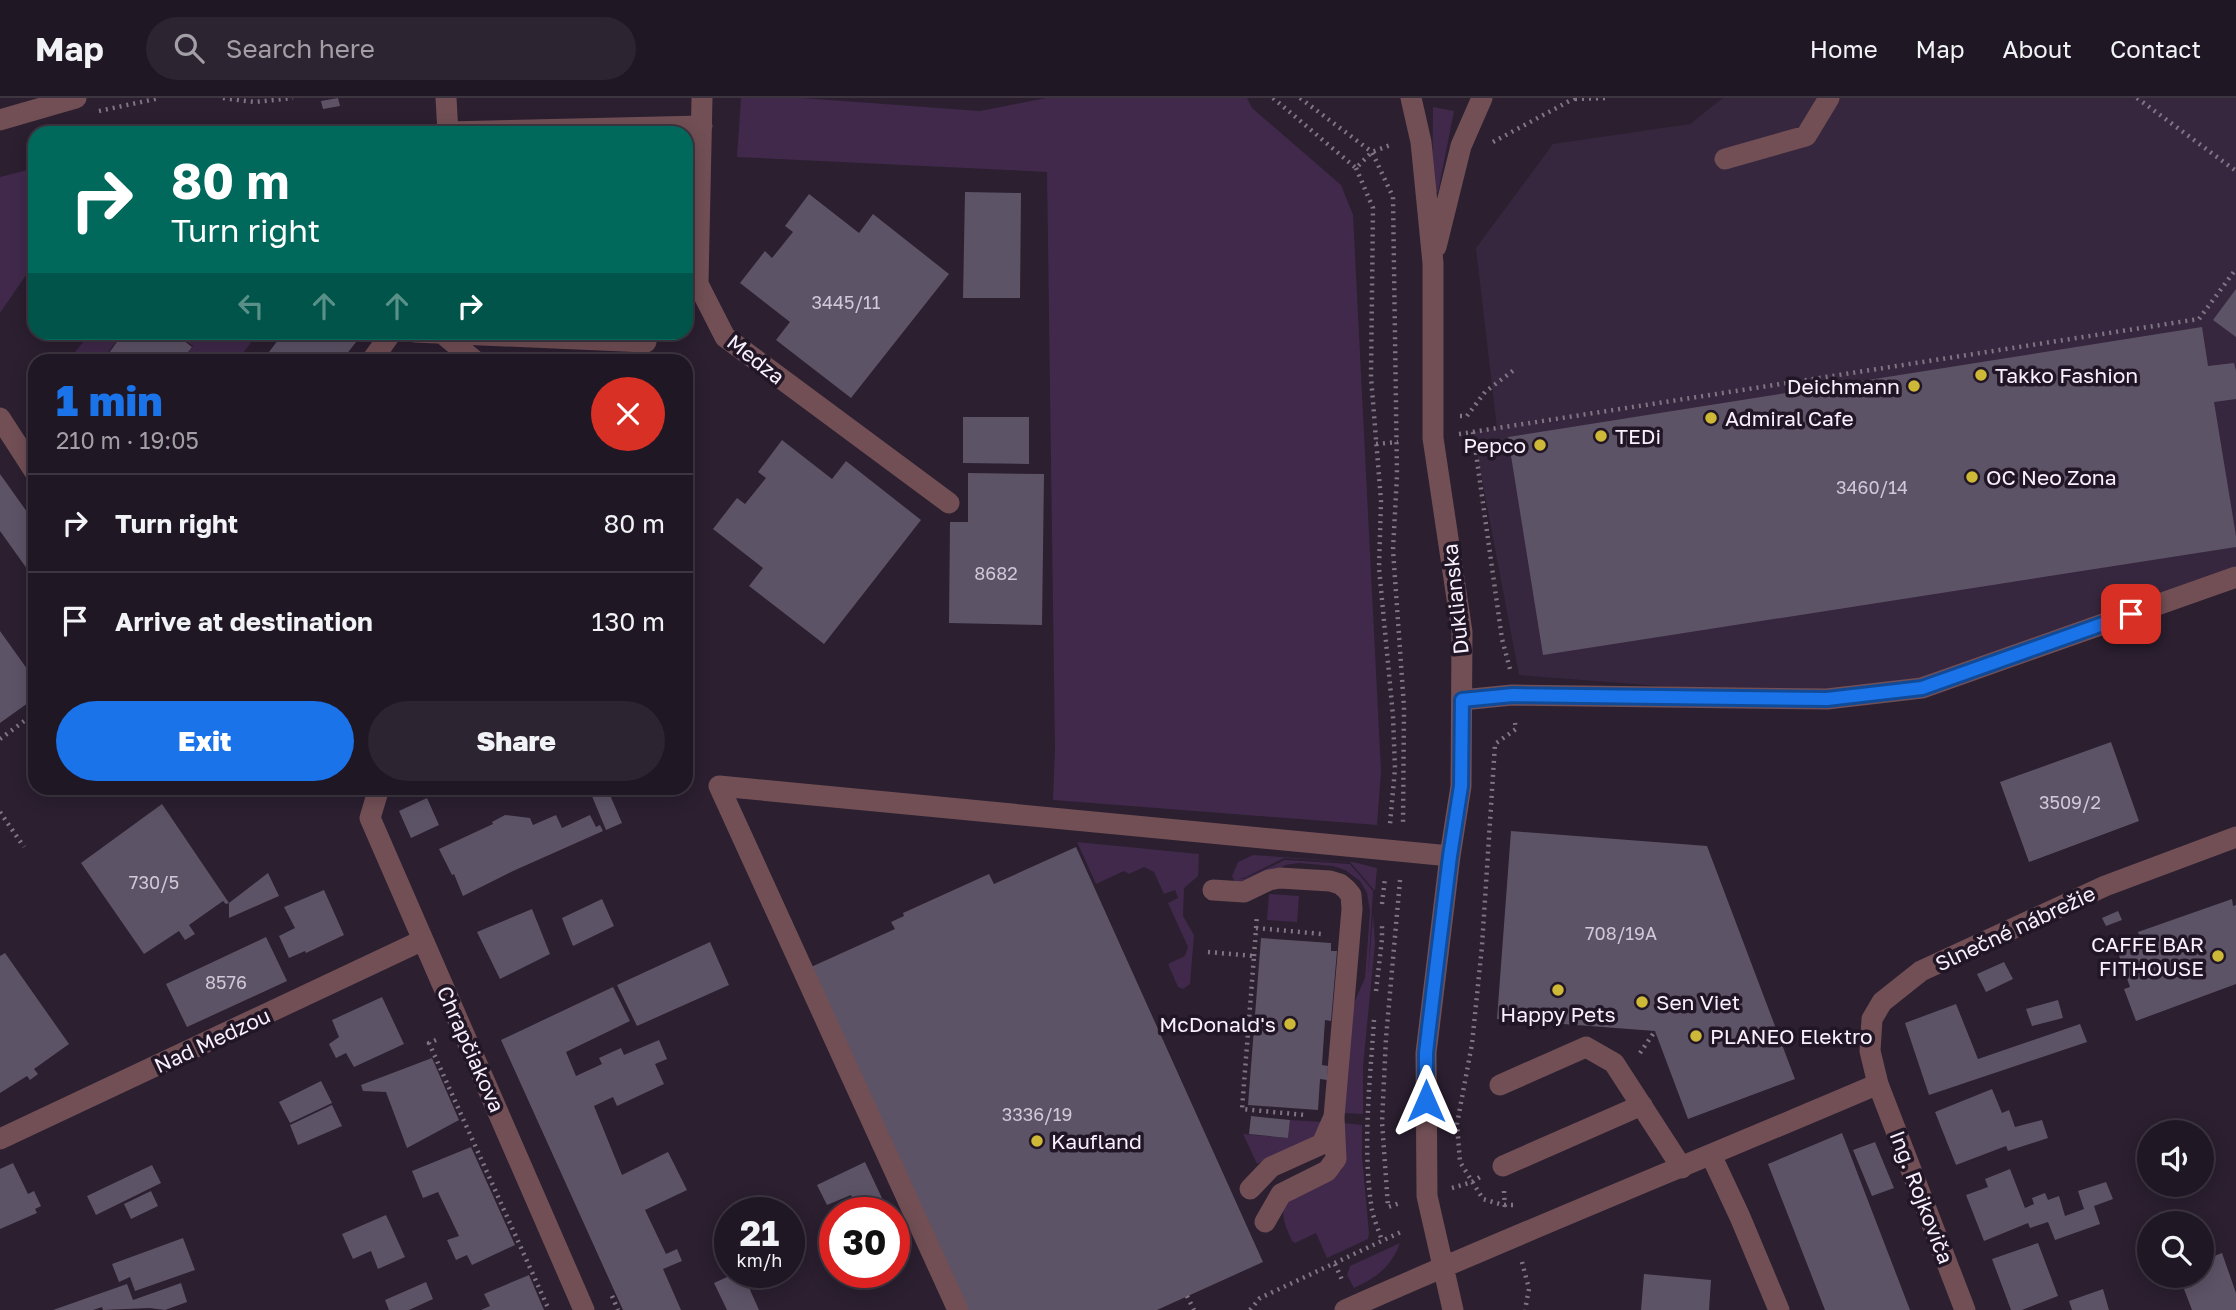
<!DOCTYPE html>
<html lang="en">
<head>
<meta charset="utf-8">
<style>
  :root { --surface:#201724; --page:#2d2431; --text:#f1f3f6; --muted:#a29fa6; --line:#3d3641; --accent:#1a73e8 }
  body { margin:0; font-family:"Golos Text",sans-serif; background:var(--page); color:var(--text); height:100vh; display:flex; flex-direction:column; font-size:26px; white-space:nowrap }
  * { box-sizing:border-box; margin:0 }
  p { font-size:23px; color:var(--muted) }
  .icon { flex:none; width:38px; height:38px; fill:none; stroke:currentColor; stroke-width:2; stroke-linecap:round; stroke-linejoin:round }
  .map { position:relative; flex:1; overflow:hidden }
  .side { position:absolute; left:28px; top:256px; width:665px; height:441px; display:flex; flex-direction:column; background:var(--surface); border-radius:21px; box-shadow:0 4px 18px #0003,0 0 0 2px var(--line) }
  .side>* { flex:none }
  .banner { position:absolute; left:28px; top:28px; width:665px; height:214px; border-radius:21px; box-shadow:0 4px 18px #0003,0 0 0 2px var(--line); background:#00695c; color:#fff; overflow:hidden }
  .fabs { position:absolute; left:2137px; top:1022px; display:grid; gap:14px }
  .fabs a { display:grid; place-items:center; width:77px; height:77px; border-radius:50%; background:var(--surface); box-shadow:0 4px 18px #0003,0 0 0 2px var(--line); font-size:35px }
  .speed { position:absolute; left:714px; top:1099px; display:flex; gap:14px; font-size:35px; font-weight:700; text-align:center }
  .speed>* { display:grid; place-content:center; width:91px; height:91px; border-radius:50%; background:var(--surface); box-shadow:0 4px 18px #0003,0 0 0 2px var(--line); line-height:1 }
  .speed small { font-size:18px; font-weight:400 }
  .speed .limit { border:10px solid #d22; background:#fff; color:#111 }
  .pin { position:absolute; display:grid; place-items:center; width:60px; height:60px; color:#fff; margin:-30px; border-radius:14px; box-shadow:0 4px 10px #0006 }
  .me { position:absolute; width:77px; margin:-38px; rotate:0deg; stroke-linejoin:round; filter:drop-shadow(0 0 5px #0008) }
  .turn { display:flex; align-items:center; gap:24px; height:147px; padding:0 28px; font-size:32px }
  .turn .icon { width:91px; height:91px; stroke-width:2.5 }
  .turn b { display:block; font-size:49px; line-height:60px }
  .lanes { display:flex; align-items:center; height:66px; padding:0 28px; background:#0003; justify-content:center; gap:35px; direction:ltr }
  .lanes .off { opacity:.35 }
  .round { display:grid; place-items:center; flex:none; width:74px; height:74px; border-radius:37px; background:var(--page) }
  .summary { display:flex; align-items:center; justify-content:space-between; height:119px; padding:0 28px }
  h1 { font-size:42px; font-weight:800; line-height:52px; color:var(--accent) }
  .primary-button { display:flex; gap:14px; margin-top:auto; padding:14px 28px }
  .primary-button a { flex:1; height:80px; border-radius:42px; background:var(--accent); color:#fff; font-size:28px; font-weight:800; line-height:80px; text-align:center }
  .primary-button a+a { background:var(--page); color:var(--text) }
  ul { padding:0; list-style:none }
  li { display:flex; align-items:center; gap:21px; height:98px; padding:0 28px; border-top:2px solid var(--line) }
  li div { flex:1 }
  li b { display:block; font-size:26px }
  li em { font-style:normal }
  header { display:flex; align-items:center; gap:42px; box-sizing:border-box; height:98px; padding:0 35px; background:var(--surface); border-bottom:2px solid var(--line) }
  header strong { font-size:33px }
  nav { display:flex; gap:38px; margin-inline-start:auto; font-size:24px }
  .search { width:490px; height:63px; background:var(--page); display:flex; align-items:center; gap:18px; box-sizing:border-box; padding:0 24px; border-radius:38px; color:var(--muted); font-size:26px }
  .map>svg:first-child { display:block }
  .built { fill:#37273e }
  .green { fill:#40294b }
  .building { fill:#5d5367 }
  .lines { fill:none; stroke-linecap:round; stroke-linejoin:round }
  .path { stroke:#7f7584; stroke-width:4.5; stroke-dasharray:2 5; stroke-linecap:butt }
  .minor { stroke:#714f55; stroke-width:21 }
  .route-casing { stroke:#114b97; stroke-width:18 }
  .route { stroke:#1a73e8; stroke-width:12 }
  .poi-dot { fill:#ceb837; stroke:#211626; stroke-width:2.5 }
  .labels { text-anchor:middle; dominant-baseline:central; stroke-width:7; stroke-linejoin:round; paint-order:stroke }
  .number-label { font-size:18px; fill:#d1c9d7 }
  .street-label { font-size:21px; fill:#f8f0fc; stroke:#211626 }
  .poi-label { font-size:21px; fill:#f8f0fc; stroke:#211626; text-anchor:start }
</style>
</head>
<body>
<header>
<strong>Map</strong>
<div class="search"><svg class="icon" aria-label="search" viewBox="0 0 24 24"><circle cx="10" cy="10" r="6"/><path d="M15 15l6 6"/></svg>Search here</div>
<nav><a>Home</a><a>Map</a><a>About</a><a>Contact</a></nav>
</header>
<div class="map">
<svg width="2236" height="1212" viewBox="0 0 2236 1212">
  <rect width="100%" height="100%" fill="#2b1f30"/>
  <!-- built -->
  <path class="built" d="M1723,0H2236V479L1922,590L1827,601L1519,577L1473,334L1497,330L1476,150L1553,46L1690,26Z"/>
  <!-- green -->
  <path class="green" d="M741,0H802L980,13L1046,0H1247L1252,10L1341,87L1353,117L1381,673L1377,727L1053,702L1055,652L1047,74L737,59Z
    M1433,9L1454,13L1438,94L1432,95Z
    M35,70V164L0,215V79Z
    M91,235H123L102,262H68Z
    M174,235H258L238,262H183L193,248Z
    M1077,744L1199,756L1198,778L1184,790L1183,818L1194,837L1190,886L1183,891L1178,889L1168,866L1185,858L1188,849L1168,805L1178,800L1175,792L1164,796L1154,774L1144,769L1129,776L1124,773L1096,786Z
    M1253,757L1353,764L1377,770L1375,793L1350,764L1284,760L1244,780H1239L1244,781L1285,762L1350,766L1373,793L1368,877L1373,817L1375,845L1363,969V1016L1344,1015L1353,907L1365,880L1370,813L1367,795L1360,783L1345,772L1333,768L1299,765L1286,767L1247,785L1235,784L1232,778L1238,764Z
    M1269,796L1299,798L1297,824L1267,822Z
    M1290,1022L1323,1024L1316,1038L1257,1066L1243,1036L1288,1040Z
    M1343,1025L1362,1027V1059L1369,1135L1368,1141L1327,1160L1316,1135L1295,1145L1292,1143C1287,1131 1280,1120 1285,1106L1341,1073L1346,1061Z
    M1400,1145C1391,1169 1376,1180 1354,1190L1347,1177L1350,1168Z"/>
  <!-- building -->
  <path class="building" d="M338,0L340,8L323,11L321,3Z
    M965,94L1021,95L1020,200H963Z
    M809,96L859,135L873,116L949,176L851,300L776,242L790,224L740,185L765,153L772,160L793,134L785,128Z
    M2236,191V239L2213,222Z
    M2202,229L2208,268L2234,265L2236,273V301L2214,304L2236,438V449L1543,557L1508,339Z
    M124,234H173L192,249L182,262H104Z
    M284,234H354L360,239L342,262H263Z
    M963,319H1029V366L963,365Z
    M782,342L832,381L846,363L921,422L824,546L749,488L763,470L713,431L737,400L745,406L766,380L758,374Z
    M968,375L1044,376L1042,527L949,525L950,424H968Z
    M0,376L35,425V482L0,433Z
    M0,533L35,582V600L0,625Z
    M2111,644L2139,723L2029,764L2000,684Z
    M592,690H607L622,725L606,732L589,691Z
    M427,700L439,727L411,740L399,713Z
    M162,706L229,805L226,806L223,803L189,827L195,836L185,842L179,833L144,856L81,765Z
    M505,717L530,720L533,727L556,717L562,730L590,717L596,729L600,727L603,733L513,773L463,798L454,776L452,777L439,751L493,726L492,724Z
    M1511,733L1707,748L1795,981L1688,1021L1655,933L1497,921Z
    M1076,749L1263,1164L1157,1212H965L811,869L895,831L891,824L904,818L903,815L989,776L994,786Z
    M268,775L279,798L229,820V805Z
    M324,792L344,837L306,855L305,853L289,860L279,838L295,830L284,809Z
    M602,801L614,828L573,848L562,820Z
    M2232,801L2233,808L2236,807V886L2136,923L2124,891L2130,889L2116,849L2140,841L2138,834Z
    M532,811L550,856L500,881L477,834Z
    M2118,813L2122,822L2106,828L2102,820Z
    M266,839L287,883L187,929L166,886Z
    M1261,840L1331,845V853H1337L1331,923L1325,922L1322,967L1328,968L1327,982L1320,981L1318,1012L1248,1007Z
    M710,844L729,887L637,928L617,887Z
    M5,855L69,946L34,971L38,976L30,982L27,978L0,995V858Z
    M2004,864L2013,881L1986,894L1977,876Z
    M613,889L630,923L566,954L576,978L602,966L599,960L621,950L624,957L659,942L667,961L655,966L664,986L617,1008L613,999L594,1008L622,1077L668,1054L687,1092L645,1112L666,1156L677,1151L682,1163L663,1171L681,1212H623L501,942Z
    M382,899L404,946L354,969L346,955L336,960L329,946L339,939L332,922Z
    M2058,902L2063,920L2032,928L2026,911Z
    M1956,906L1978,961L2080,926L2087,944L1929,997L1905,925Z
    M432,960L459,1022L407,1050L386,994L363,993L361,987Z
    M321,983L332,1005L290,1025L279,1004Z
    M1992,991L2002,1015L2009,1012L2015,1029L2042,1022L2048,1040L2008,1053L2006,1048L1956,1067L1935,1014Z
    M332,1007L342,1028L298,1047L290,1027Z
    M1251,1018L1290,1022L1288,1040L1249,1036Z
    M1842,1035L1910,1212H1825L1768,1066Z
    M1875,1044L1894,1090L1872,1098L1853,1052Z
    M471,1049L515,1147L472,1167L467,1157L456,1162L447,1142L459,1138L438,1094L423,1100L412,1073Z
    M865,1064L889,1115H859L851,1097L827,1107L817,1087Z
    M13,1065L28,1096L34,1093L41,1108L35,1111L37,1115L0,1131V1071Z
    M152,1067L161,1085L96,1117L87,1098Z
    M2010,1071L2025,1110L2034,1106L2032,1100L2045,1095L2048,1102L2059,1098L2065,1118L2084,1111L2078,1093L2106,1084L2113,1101L2094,1108L2100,1126L2055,1142L2048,1124L2030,1130L2028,1125L1984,1143L1966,1097L1988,1089L1985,1081Z
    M151,1093L158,1108L131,1121L124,1106Z
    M386,1117L405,1159L378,1171L371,1153L353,1161L342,1136Z
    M183,1140L195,1172L135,1193L130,1179L119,1184L112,1166Z
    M2038,1145L2058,1198L2022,1212H2011L1992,1161Z
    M2222,1155L2236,1195V1212H2192L2179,1178H2202V1163Z
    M738,1174H742L759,1212H727L714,1185Z
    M1644,1176L1711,1182L1709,1212H1641Z
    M529,1177L544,1212H481L490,1208L484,1196Z
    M426,1184L433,1201L409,1212H389L385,1202Z
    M181,1185L187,1204L165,1212L149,1210L103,1212L102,1209L93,1212H53L127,1186L133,1202Z
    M2103,1191L2109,1212H2072L2069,1203Z"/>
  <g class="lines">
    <!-- path -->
    <path class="path" d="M223,0L254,4L293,0
      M1273,0L1356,70L1372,54L1393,46
      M1300,0L1372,54L1393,99L1397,377L1393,452L1404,609L1403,728
      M2137,0L2236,73
      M1575,1L1609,0
      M99,13L160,0
      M1493,44L1575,0
      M1356,70L1373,110L1371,279L1381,403L1379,470L1393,618L1395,671L1390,726
      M1460,318H1467L1485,294L1514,272
      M1473,334L1502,541L1510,571
      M1459,336L2199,221L2236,171
      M1376,346L1398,344
      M0,641L35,615
      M0,714L24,749
      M1400,782L1386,940L1382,1024L1388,1109L1400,1105
      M1382,806L1385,780
      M1256,830L1322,836
      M1208,854L1254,858L1242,1011L1305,1017
      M1254,858L1257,817
      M1376,893L1382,841V825
      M1374,922C1370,984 1362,1050 1372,1112C1374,1122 1379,1133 1382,1143
      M436,942L429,945L549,1212
      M1640,955L1655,933
      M1452,1090L1472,1084L1480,1079
      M1504,1093L1505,1112
      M1513,1107H1503L1483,1101L1460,1064L1457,1026L1472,946L1482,848L1495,646L1516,631L1515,625
      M1522,1164L1529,1191L1525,1212
      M1335,1166L1343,1184
      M612,1198L618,1212
      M1187,1198L1194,1212
      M1250,1212L1260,1200L1401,1134"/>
    <!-- minor -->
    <path class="minor" d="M446,0L448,35
      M702,0L698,186L725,239L949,405
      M1411,0L1421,44L1433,165V340L1462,534L1461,688L1450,758L1426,955L1427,1098L1453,1212
      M0,22L76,0
      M448,34L702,28
      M1725,61L1806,38L1829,0
      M1436,149L1461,48L1482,0
      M414,234L646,244
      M443,236L474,262
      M372,262L392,234
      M0,320L35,374
      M1462,602L1512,597L1827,601L1922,590L2236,479
      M719,688L1450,758
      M719,688L958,1212
      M379,690L370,720L584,1212
      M1213,792L1244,794L1269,782L1280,780L1330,783L1340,786L1346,791L1351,797L1352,811L1334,1019L1336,1061L1327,1073L1281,1096L1265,1124
      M1500,987L1586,949L1614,965L1682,1070
      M0,1041L423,842
      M1711,1057L1740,1119L1779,1212
      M1503,1068L1642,1007
      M1250,1091L1271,1069L1322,1046L1333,1021
      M1345,1212C1521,1134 1700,1062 1878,986
      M1965,1212L1878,986L1870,953L1872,921L1882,904L1921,873L2105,788L2236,739"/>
  </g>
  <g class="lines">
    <defs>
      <path id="route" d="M1426,1003V955L1429,929L1450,758L1461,688L1462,602L1513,597L1827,601L1922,590L2131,516"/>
    </defs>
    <!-- route casing -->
    <use href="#route" class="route-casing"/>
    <!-- route -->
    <use href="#route" class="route"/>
  </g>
  <!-- markers -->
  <g class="poi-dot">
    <circle cx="1981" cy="277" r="7"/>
    <circle cx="1914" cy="288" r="7"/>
    <circle cx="1711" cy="320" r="7"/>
    <circle cx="1601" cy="338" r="7"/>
    <circle cx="1540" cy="347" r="7"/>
    <circle cx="1972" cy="379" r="7"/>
    <circle cx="2218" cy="858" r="7"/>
    <circle cx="1558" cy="892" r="7"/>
    <circle cx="1642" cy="904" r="7"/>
    <circle cx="1290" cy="926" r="7"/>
    <circle cx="1696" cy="938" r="7"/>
    <circle cx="1037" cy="1043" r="7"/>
  </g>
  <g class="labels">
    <!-- number labels -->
    <g class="number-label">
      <text x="846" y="204">3445/11</text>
      <text x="1872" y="389">3460/14</text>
      <text x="996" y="475">8682</text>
      <text x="2070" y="704">3509/2</text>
      <text x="154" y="784">730/5</text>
      <text x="1621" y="835">708/19A</text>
      <text x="226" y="884">8576</text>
      <text x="1037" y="1016">3336/19</text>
    </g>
    <!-- street labels -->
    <g class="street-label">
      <text transform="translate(756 261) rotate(38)">Medza</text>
      <text transform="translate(1455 501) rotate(-96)">Duklianska</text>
      <text transform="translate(2015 830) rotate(-25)">Slnečné nábrežie</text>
      <text transform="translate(212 942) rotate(-25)">Nad Medzou</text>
      <text transform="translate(471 951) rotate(66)">Chrapčiakova</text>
      <text transform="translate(1922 1099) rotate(69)">Ing. Rojkoviča</text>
    </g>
    <!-- poi labels -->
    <g class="poi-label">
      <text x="1995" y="277">Takko Fashion</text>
      <text x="1900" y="288" text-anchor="end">Deichmann</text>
      <text x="1725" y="320">Admiral Cafe</text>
      <text x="1615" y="338">TEDi</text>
      <text x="1526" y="347" text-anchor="end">Pepco</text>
      <text x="1986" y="379">OC Neo Zona</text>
      <text x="2204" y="846" text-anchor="end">CAFFE BAR<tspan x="2204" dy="24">FITHOUSE</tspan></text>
      <text x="1656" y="904">Sen Viet</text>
      <text x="1558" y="916" text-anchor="middle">Happy Pets</text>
      <text x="1276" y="926" text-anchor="end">McDonald's</text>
      <text x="1710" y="938">PLANEO Elektro</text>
      <text x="1051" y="1043">Kaufland</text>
    </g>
  </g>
</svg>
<div class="fabs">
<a><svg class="icon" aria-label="sound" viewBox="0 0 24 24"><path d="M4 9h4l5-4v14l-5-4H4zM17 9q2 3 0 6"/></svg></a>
<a><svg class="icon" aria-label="search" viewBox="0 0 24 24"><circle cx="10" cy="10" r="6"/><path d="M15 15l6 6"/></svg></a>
</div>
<div class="speed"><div>21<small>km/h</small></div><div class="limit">30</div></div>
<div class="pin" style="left:2131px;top:516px;background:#d93025"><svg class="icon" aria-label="arrive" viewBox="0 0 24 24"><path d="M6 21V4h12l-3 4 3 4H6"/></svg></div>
<svg class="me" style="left:1426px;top:1003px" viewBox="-20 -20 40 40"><path d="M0-17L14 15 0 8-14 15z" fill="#1a73e8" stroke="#fff" stroke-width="4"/></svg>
<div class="banner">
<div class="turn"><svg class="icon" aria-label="right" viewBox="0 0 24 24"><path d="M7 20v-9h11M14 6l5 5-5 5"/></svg><div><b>80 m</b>Turn right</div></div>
<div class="lanes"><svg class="icon off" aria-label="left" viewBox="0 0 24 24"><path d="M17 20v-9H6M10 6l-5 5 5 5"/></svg><svg class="icon off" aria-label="ahead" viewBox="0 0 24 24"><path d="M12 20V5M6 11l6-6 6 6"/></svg><svg class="icon off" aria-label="ahead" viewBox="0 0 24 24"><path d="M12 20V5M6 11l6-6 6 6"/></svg><svg class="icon" aria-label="right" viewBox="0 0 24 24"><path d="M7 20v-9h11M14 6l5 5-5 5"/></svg></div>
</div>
<section class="side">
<div class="summary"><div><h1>1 min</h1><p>210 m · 19:05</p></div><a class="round" style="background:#d93025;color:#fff"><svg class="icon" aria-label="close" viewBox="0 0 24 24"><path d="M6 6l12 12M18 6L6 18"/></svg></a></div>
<ul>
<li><svg class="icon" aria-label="right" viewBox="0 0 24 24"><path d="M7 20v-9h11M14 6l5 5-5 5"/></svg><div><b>Turn right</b></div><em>80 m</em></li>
<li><svg class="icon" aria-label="arrive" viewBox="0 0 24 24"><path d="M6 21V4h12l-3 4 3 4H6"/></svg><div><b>Arrive at destination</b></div><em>130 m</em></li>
</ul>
<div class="primary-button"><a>Exit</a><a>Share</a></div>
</section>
</div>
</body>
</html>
